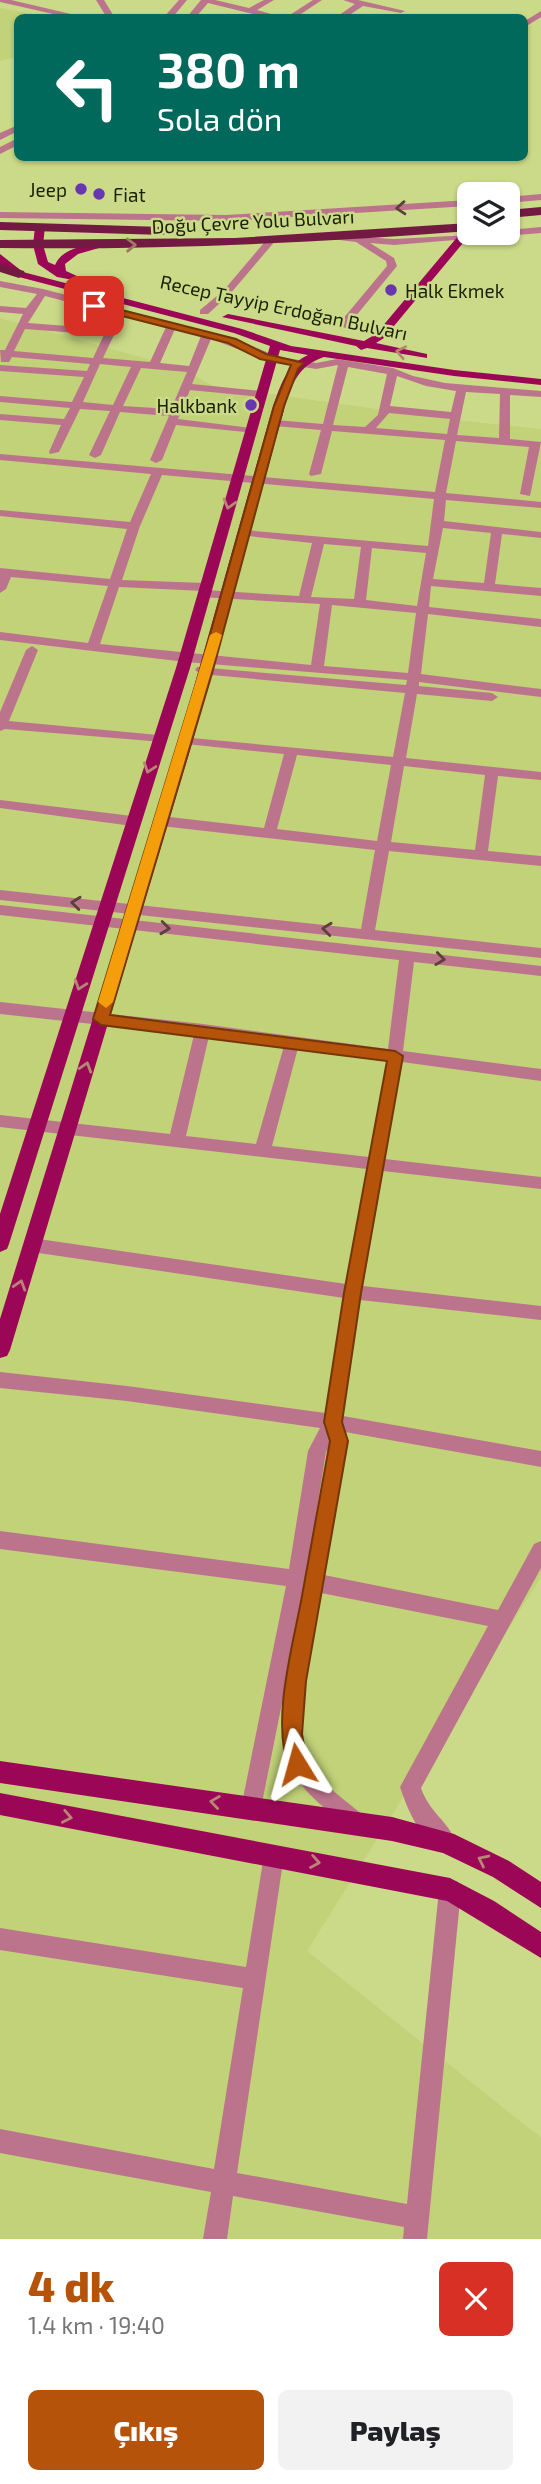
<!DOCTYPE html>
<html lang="tr">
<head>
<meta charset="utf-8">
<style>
  :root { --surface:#fff; --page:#f2f2f2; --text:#202124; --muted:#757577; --accent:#b45309 }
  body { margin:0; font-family:"Exo 2",sans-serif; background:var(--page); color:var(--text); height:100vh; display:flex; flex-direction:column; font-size:26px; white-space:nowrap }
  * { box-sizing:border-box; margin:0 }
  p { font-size:23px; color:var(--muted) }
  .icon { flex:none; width:38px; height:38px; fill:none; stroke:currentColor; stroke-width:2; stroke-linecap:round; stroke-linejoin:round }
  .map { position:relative; height:2239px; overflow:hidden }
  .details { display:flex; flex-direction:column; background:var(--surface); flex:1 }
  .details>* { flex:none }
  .top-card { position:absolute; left:14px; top:14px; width:514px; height:147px; border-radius:10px; box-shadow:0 2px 5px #0004; background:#00695c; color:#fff; overflow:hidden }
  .tools { position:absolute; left:457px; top:182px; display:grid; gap:14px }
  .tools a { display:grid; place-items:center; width:63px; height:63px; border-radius:10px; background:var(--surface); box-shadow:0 2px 5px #0004; font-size:35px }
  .pin { position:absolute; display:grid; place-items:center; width:60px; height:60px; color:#fff; margin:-30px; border-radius:14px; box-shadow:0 4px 10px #0006 }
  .me { position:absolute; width:77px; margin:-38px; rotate:352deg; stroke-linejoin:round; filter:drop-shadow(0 0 5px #0008) }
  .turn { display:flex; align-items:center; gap:24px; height:147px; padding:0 28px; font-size:32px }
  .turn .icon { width:91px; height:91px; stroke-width:2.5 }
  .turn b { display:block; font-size:49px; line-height:60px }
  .round { display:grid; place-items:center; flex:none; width:74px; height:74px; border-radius:10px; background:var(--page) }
  .head { display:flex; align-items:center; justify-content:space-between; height:119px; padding:0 28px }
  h1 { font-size:42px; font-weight:800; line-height:52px; color:var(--accent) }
  .cta { display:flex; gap:14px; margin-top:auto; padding:14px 28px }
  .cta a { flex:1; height:80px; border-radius:10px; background:var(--accent); color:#fff; font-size:28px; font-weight:800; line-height:80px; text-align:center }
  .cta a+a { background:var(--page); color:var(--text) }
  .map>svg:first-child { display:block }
  .built { fill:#c1d278 }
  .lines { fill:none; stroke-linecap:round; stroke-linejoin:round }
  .minor { fill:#bc748d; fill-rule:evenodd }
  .major { fill:#9b0756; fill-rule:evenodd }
  .highway { fill:#721a42; fill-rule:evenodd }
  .oneway { stroke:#5b4238 }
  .oneway2 { stroke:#9e7a66 }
  .oneway3 { stroke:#b88675 }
  .route { fill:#b45309; stroke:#753606; stroke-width:2 }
  .slow { fill:#f59e0b }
  .poi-dot { fill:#6837af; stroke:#cbda89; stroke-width:2.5 }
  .labels { text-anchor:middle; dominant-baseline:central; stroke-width:5; stroke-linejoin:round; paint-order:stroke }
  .far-poi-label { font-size:19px; fill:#1b2000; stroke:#cbda89; text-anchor:end }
  .far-street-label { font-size:19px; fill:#1b2000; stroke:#cbda89 }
</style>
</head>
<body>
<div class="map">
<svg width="541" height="2239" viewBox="0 0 541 2239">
  <rect width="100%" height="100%" fill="#cbda89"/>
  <!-- built -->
  <path class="built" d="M0,8L49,17L18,18L17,57L0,61Z
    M0,318L180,368L213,386L455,420L541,429V1577L307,1951L541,2138V2239H0Z"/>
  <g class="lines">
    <!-- minor -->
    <path class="minor" d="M0,0H11L88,18H71L0,2Z
      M96,0H104L115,18H107Z
      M179,0H187L172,18H163Z
      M201,0H215L249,8L264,0H274L257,10L285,18H269L208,3L195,18H186Z
      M313,0H322L295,18H285Z
      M343,0H358L405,11L401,13L363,6L345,18H335L355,4Z
      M541,11V17L525,27V21Z
      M18,125V131L0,140V133Z
      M18,138V145L0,154V147Z
      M541,194V200L508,203V197Z
      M469,200V206L226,221L0,218V212L226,215Z
      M541,227V233L394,245L370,243L394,258L397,266L346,328L337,326L387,266L386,261L356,242L331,239V235L394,239L508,233V230Z
      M268,238L276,240L230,294L208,314H200V310L224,290Z
      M0,281L43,289L236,339L276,356L316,363L337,359L393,368L413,376L445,383L541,391V397L510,395V439L541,442L530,496L520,494L529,447L456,441L446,493L541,502V508L446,500L444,521L541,532V538L502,534L495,584L541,588V596L431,586L429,607L541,619V627L428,614L421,674L541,689V697L419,682V686L492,693L498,697L492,701L417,694L406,758L541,772V780L498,776L488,851L541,856V866L389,851L375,930L541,948V958L0,900V890L361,929L375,850L161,826L154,821L161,816L264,828L284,754L186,744L179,740L181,737L393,757L405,693L201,674L195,670L197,667L406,685L407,680L186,662L0,640V632L88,643L108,586L11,577L6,589L0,593V568L110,579L127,529L0,516V510L130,522L151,474L0,460V454L435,492L445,440L332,431L321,474L311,476L309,474L321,430L275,426L270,423L275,420L323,424L338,365L316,369L273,362L211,339L192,384L262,391L267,394L262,397L190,390L178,419L251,428L256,431L255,433L176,425L162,460L156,463L150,460L169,416L120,412L101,455L95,458L89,455L110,411L80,409L59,452L50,454L49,452L61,425L0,420V414L64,419L70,408L0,402V396L72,402L84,377L0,371V365L87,371L90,364L12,357L9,362H1L0,350H5L23,314L0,312V306L26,308L37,294L0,287ZM45,296L114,314L107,329L28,323ZM123,316L166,327L150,362L103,358ZM25,329L104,335L93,358L14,351ZM175,329L201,336L189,366L160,363ZM100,364L131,367L113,405L83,402ZM348,367L387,374L378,415L365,427L333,425ZM141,368L187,372L171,409L123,406ZM397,376L426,386L456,391L451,412L390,406ZM466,392L500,394L499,438L457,435ZM389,413L450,419L447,434L376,428ZM162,475L434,499L428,546L243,530L239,531V535L312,543L299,596L205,590L211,587L205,583L122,580L140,526ZM443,528L491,533L484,583L433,579ZM324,544L361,547L354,599L311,597ZM372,548L426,553L417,606L366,600ZM119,587L204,591L198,594L200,597L320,604L311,665L100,644ZM332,605L416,613L408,673L324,666ZM297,755L391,765L377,841L277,829ZM404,766L485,775L475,850L391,842Z
      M32,646L38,650L9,721L158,735L165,739L163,742L5,729L0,731V712L26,650Z
      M0,800L132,816L139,821L132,826L0,808Z
      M0,905L541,966V976L414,962L403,1051L541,1069V1081L402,1062L385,1159L541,1177V1189L383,1171L363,1286L541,1306V1320L360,1300L343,1416L541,1451V1467L345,1432L348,1441L324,1575L498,1610L534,1544L541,1541V1568L421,1788C429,1812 448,1821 456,1842L453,1849L446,1852C421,1842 408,1811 400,1787L488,1626L321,1593C315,1630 293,1727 306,1759C315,1780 347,1801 364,1816L367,1823L364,1830L357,1833L350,1830C284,1774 279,1770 286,1683L261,1808L258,1815L251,1818L244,1815L241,1808L286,1586L0,1549V1531L289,1569L308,1451L320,1428L127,1401L0,1388V1372L127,1386L325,1413L344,1298L32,1252L26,1250L24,1245L26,1240L32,1238L346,1284L367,1169L0,1127V1115L170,1134L194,1035L0,1014V1002L203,1024L388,1049L399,960L0,915ZM209,1036L284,1046L256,1144L186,1136ZM298,1048L387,1060L369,1157L272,1146ZM329,1447L315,1521L326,1452Z
      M274,1845L281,1848L284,1855L237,2173L407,2204L439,1890L442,1882L450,1879L458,1882L461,1890L427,2239H403L404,2227L233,2196L227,2239H203L211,2192L0,2153V2129L214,2169L243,1988L0,1950V1928L246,1967L264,1855L267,1848Z"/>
    <!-- major -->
    <path class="major" d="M40,224L45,227L43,245L48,262L55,265C62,248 84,246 101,243L106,246L78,254L65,264L66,271L79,277V281L57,277L38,264L33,245L35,227Z
      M459,235L468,237L384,338L376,343L427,354V358L367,348L361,350L356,346L222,317L228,314L364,341L376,334Z
      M0,254L23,272L242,329L291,346L454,370L541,379V385L454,376L324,357C298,366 293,382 285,406L193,740L10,1350L7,1356L0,1358V1319L179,740L273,406C281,385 286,365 308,355L280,350L190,668L9,1244L7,1249L0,1252V1214L176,668L270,346L234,333L15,276L0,267Z
      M0,1761L392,1817L454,1834L509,1861L541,1882V1908L493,1877L443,1853L392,1841L0,1783Z
      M0,1793L450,1878L494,1901L541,1932V1958L447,1901L0,1815Z"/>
    <!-- highway -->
    <path class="highway" d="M541,207V215L508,218V210Z
      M0,222L163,227L169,231L163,235L0,230Z
      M469,223V231C313,243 157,250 0,248V240L235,238Z
      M0,264L24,271L25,274L19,278L0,272Z"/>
  </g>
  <!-- one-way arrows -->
  <defs><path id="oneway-chevron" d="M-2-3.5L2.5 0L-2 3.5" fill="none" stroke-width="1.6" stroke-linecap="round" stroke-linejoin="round" transform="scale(1.75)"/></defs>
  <g class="oneway">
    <use href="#oneway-chevron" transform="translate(401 208) rotate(176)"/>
    <use href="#oneway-chevron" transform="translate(76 903) rotate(-174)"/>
    <use href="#oneway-chevron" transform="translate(165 928) rotate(6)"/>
    <use href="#oneway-chevron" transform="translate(327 929) rotate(-174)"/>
    <use href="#oneway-chevron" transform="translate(440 959) rotate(7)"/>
  </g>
  <use class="oneway2" href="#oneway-chevron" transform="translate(131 245) rotate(-1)"/>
  <g class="oneway3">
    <use href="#oneway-chevron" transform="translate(401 352) rotate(-168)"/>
    <use href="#oneway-chevron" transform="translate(229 504) rotate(106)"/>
    <use href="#oneway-chevron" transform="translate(149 768) rotate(108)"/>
    <use href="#oneway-chevron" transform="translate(80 985) rotate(109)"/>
    <use href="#oneway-chevron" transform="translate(86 1067) rotate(-73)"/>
    <use href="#oneway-chevron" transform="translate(20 1285) rotate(-73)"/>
    <use href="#oneway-chevron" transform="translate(215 1802) rotate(-172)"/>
    <use href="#oneway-chevron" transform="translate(67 1817) rotate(11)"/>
    <use href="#oneway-chevron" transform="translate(483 1860) rotate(-154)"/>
    <use href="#oneway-chevron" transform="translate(315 1862) rotate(10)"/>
  </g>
  <!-- route -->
  <path class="route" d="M94,303L236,339L266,354L304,363L298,369L284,406L213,670L110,1015L395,1051L403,1056L361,1293L342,1422L348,1441L306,1681L302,1734L307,1764L304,1771L297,1774L290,1771C270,1722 293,1646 302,1596C311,1544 321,1493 330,1441L324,1422L344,1293L387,1061L101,1025L93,1019L200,670L274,406L291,365L260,359L228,343L91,308L89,306Z"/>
  <!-- slow -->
  <path class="slow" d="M216,632L222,635L113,1002L106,1008L98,1002L210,635Z"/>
  <!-- markers -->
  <g class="poi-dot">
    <circle cx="81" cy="189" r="7"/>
    <circle cx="99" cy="194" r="7"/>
    <circle cx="391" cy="290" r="7"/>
    <circle cx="251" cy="405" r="7"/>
  </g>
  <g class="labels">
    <!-- far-poi labels -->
    <g class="far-poi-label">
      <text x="67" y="189">Jeep</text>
      <text x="113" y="194" text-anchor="start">Fiat</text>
      <text x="405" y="290" text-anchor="start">Halk Ekmek</text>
      <text x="237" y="405">Halkbank</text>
    </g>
    <!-- far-street labels -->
    <g class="far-street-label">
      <text transform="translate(253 221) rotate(-3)">Doğu Çevre Yolu Bulvarı</text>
      <text transform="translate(284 307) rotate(12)">Recep Tayyip Erdoğan Bulvarı</text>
    </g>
  </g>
</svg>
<div class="tools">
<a><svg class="icon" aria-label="layers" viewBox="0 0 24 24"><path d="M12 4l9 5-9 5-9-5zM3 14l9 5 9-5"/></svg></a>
</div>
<div class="pin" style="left:94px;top:306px;background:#d93025"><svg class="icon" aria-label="arrive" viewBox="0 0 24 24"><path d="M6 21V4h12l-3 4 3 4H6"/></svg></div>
<svg class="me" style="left:297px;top:1764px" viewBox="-20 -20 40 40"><path d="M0-17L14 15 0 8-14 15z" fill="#b45309" stroke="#fff" stroke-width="4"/></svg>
<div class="top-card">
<div class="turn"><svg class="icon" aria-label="left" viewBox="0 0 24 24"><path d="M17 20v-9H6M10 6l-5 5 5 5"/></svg><div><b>380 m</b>Sola dön</div></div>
</div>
</div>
<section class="details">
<div class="head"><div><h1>4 dk</h1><p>1.4 km · 19:40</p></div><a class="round" style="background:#d93025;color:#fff"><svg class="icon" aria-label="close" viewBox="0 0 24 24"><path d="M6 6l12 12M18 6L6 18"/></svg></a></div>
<div class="cta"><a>Çıkış</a><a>Paylaş</a></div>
</section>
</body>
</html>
